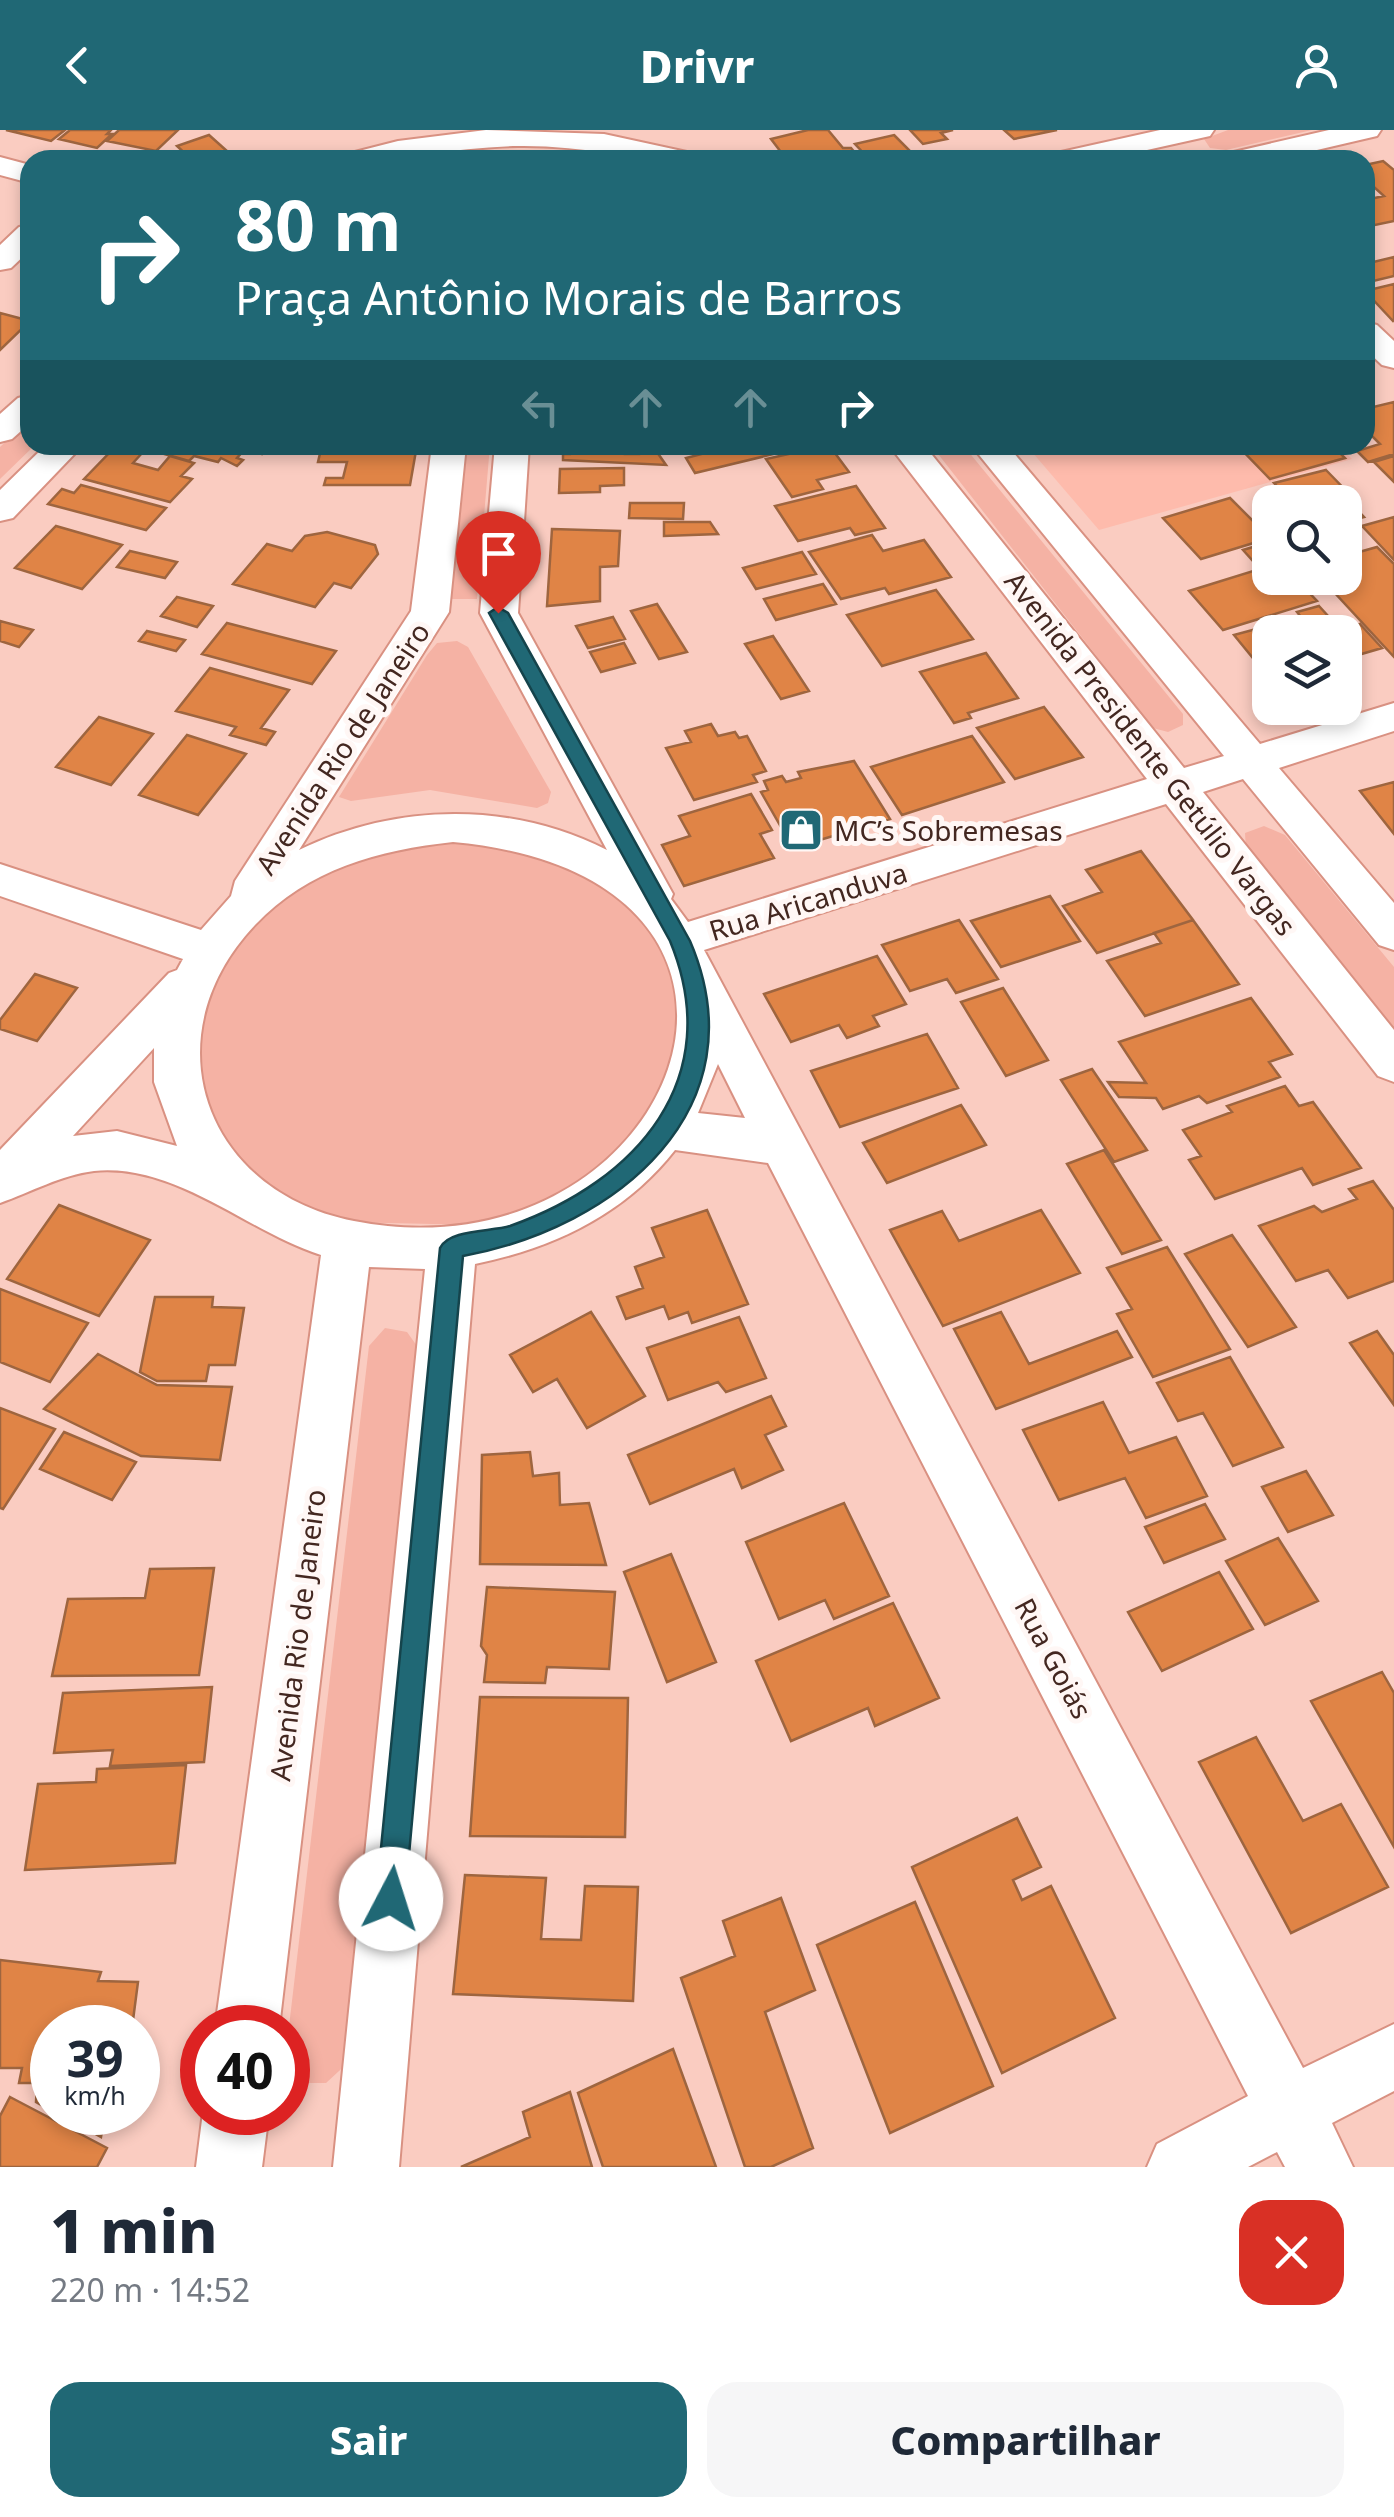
<!DOCTYPE html>
<html lang="pt">
<head>
<meta charset="utf-8">
<style>
  :root { --surface:#fff; --page:#f6f6f7; --text:#1f2937; --muted:#747a83; --accent:#206875 }
  body { margin:0; font-family:"Noto Sans",sans-serif; background:var(--page); color:var(--text); height:100vh; display:flex; flex-direction:column; font-size:38px; white-space:nowrap }
  * { box-sizing:border-box; margin:0 }
  p { font-size:32px; color:var(--muted) }
  .icon { flex:none; width:55px; height:55px; fill:none; stroke:currentColor; stroke-width:2; stroke-linecap:round; stroke-linejoin:round }
  .map { position:relative; height:2037px; overflow:hidden }
  .details { display:flex; flex-direction:column; background:var(--surface); flex:1 }
  .details>* { flex:none }
  .top-card { position:absolute; left:20px; top:20px; width:1355px; height:305px; border-radius:30px; box-shadow:0 5px 15px #0003; background:#206875; color:#fff; overflow:hidden }
  .buttons { position:absolute; left:1252px; top:355px; display:grid; gap:20px }
  .buttons a { display:grid; place-items:center; width:110px; height:110px; border-radius:20px; background:var(--surface); box-shadow:0 5px 15px #0003; font-size:50px }
  .speed { position:absolute; left:30px; top:1875px; display:flex; gap:20px; font-size:50px; font-weight:700; text-align:center }
  .speed>* { display:grid; place-content:center; width:130px; height:130px; border-radius:50%; background:var(--surface); box-shadow:0 5px 15px #0003; line-height:1 }
  .speed small { font-size:25px; font-weight:400 }
  .speed .limit { border:15px solid #d22; background:#fff; color:#111 }
  .pin { position:absolute; display:grid; place-items:center; width:85px; height:85px; color:#fff; margin:-102px -42px; border-radius:50% 50% 50% 0; rotate:-45deg; box-shadow:0 0 10px #0007 }
  .pin .icon { rotate:45deg }
  .me { position:absolute; width:110px; margin:-55px; rotate:5deg; stroke-linejoin:round; filter:drop-shadow(0 0 8px #0008) }
  .turn { display:flex; align-items:center; gap:35px; height:210px; padding:0 50px; font-size:45px }
  .turn .icon { width:130px; height:130px; stroke-width:2.5 }
  .turn b { display:block; font-size:70px; line-height:85px }
  .lanes { display:flex; align-items:center; height:95px; padding:0 50px; background:#0003; justify-content:center; gap:50px; direction:ltr }
  .lanes .off { opacity:.35 }
  .round { display:grid; place-items:center; flex:none; width:105px; height:105px; border-radius:30px; background:var(--page) }
  .headline { display:flex; align-items:center; justify-content:space-between; height:170px; padding:0 50px }
  h1 { font-size:60px; font-weight:800; line-height:75px }
  .button { display:flex; gap:20px; margin-top:auto; padding:20px 50px }
  .button a { flex:1; height:115px; border-radius:30px; background:var(--accent); color:#fff; font-size:40px; font-weight:800; line-height:115px; text-align:center }
  .button a+a { background:var(--page); color:var(--text) }
  header { display:flex; justify-content:space-between; align-items:center; height:130px; padding:0 50px; background:var(--accent); color:#fff; font-size:45px; font-weight:800 }
  .map>svg:first-child { display:block }
  .built { fill:#febbac }
  .green { fill:#f5b2a4 }
  .building { fill:#e08446; stroke:#9e653f; stroke-width:2.5 }
  .lines { fill:none; stroke-linecap:round; stroke-linejoin:round }
  .minor-casing { stroke:#d99182; stroke-width:4 }
  .minor { fill:#fff; fill-rule:evenodd }
  .route { fill:#206875; stroke:#15444c; stroke-width:2.5 }
  .labels { text-anchor:middle; dominant-baseline:central; stroke-width:10; stroke-linejoin:round; paint-order:stroke }
  .street-label { font-size:28px; fill:#432720; stroke:#fff7f5 }
  .poi-label { font-size:28px; fill:#432720; stroke:#fff7f5; text-anchor:start }
</style>
</head>
<body>
<header><svg class="icon" aria-label="back" viewBox="0 0 24 24"><path d="M15 5l-7 7 7 7"/></svg>Drivr<svg class="icon" aria-label="person" viewBox="0 0 24 24"><circle cx="12" cy="8" r="4"/><path d="M4 21q1-7 8-7t8 7"/></svg></header>
<div class="map">
<svg width="1394" height="2037" viewBox="0 0 1394 2037">
  <rect width="100%" height="100%" fill="#faccc1"/>
  <!-- built -->
  <path class="built" d="M1026,315H1337L1352,329L1099,400Z"/>
  <!-- green -->
  <path class="green" d="M1228,0H1312L1226,20L1210,18L1204,9Z
    M30,289V315H35L0,349V317Z
    M461,315H490L477,469H447Z
    M931,315H963L1183,584V595L1168,602L1153,598Z
    M457,511L468,517L551,662L548,673L537,678L430,660L351,671L339,667L427,525L437,513Z
    M1264,696L1285,705L1394,837V905L1246,720L1245,703Z
    M458,710L537,722L606,754L655,805L680,869L673,939L634,1008L566,1063L479,1095L341,1092L264,1055L213,999L193,931L205,862L244,800L304,752L378,721Z
    M385,1198L407,1202L417,1216L352,1929L326,1953H308L288,1942V1905L369,1216Z"/>
  <!-- building -->
  <path class="building" d="M6,0H65L51,11Z
    M70,0H111L107,4H112L97,18L59,9Z
    M119,0H178L156,21L107,11Z
    M808,0H828L843,18H851L861,30H787L771,9Z
    M910,0H953L941,3L947,9L923,14Z
    M1004,0H1057L1014,9Z
    M209,5L237,30H192L177,16Z
    M894,5L917,28L870,30L855,14Z
    M1383,31L1394,40V91L1375,95L1365,87V70L1384,66L1365,49V35Z
    M1394,127V146L1365,153V134Z
    M1394,154V190L1393,191L1365,161Z
    M0,183L30,191L0,220Z
    M1394,272V324L1368,332L1357,321L1380,314L1365,299V279Z
    M117,315L143,322L133,333L158,340L170,326L194,333L181,346L192,349L170,372L84,349Z
    M133,315H270L262,324L245,319L237,328L243,330L237,336L221,328L218,332L194,326L189,331Z
    M322,315H417L410,355H324L326,348H343L347,332H318Z
    M571,315H626L625,324H639V318L652,315L666,335L563,330V324H570Z
    M778,315L782,322L695,343L686,328L736,315Z
    M829,315L849,342L817,350L823,359L792,367L766,329Z
    M1237,315H1332L1345,328L1270,349Z
    M1394,326V352L1374,332Z
    M624,338V355L600,356V362L559,363L560,339Z
    M1326,340L1356,371L1350,372L1364,387L1345,392V372H1292L1274,353Z
    M81,355L166,378L146,400L48,374L62,359L74,363Z
    M856,356L885,398L855,405L850,398L798,411L775,376Z
    M1230,368L1270,408L1201,429L1163,388Z
    M630,373H684L683,389L629,388Z
    M1394,387V430L1362,396Z
    M664,392H710L718,404L664,406Z
    M56,396L122,415L82,459L15,438Z
    M552,399L620,401L618,436L600,437V471L547,476Z
    M327,402L375,415L378,424L351,458L334,453L315,477L233,454L267,414L292,421L305,406Z
    M872,405L883,421L924,410L951,447L889,464L885,458L841,469L809,422Z
    M1263,414L1270,422V448H1295L1317,471L1223,500L1189,461L1260,439L1243,420Z
    M1377,417L1394,434V527L1321,448H1345V426Z
    M130,421L177,432L165,448L117,437Z
    M802,422L816,444L756,459L743,438Z
    M823,454L836,474L776,490L764,469Z
    M936,460L973,509L882,536L847,485Z
    M177,467L213,476L197,497L161,486Z
    M657,474L687,522L659,529L631,481Z
    M1319,476L1338,497L1324,502H1270V549L1234,505L1301,487L1297,482Z
    M613,487L625,509L588,518L576,496Z
    M0,491L33,500L19,517L0,511Z
    M227,493L336,521L312,554L202,524Z
    M1360,494L1382,518L1358,525L1345,511V502L1336,501Z
    M147,501L185,510L176,521L139,511Z
    M773,506L809,561L781,569L745,514Z
    M624,513L635,533L601,542L590,522Z
    M986,523L1018,568L968,583L971,588L954,593L920,542Z
    M210,538L289,560L261,598L275,602L266,615L230,605L236,597L176,581Z
    M1044,577L1083,627L1015,649L977,598Z
    M99,587L153,604L111,655L56,637Z
    M711,594L718,606L735,602L739,608L747,606L766,641L753,645L757,652L694,670L666,618L691,612L685,601Z
    M187,605L246,624L198,685L139,665Z
    M972,606L1004,652L902,685L871,637Z
    M854,631L890,689L793,718L761,662L768,660L764,651L782,646L786,652L801,648L798,642Z
    M1394,652V704L1360,661Z
    M751,664L772,700L760,704L774,728L684,756L662,715L690,706L679,686Z
    M1141,721L1193,790L1097,823L1063,776L1102,762L1086,740Z
    M1050,766L1080,811L1001,837L971,791Z
    M959,790L998,849L956,863L947,849L910,861L882,815Z
    M1193,790L1239,854L1145,886L1107,831L1161,813L1154,803Z
    M877,826L906,874L873,886L879,896L847,908L839,895L791,912L764,864Z
    M35,844L77,858L37,911L0,899V890Z
    M1003,858L1048,930L1006,946L961,872Z
    M1251,868L1292,924L1269,932L1280,947L1207,973L1199,966L1163,979L1156,968L1119,967L1108,952L1146,953L1119,912Z
    M927,904L958,958L840,997L811,941Z
    M1092,939L1147,1020L1114,1032L1061,950Z
    M1285,956L1299,976L1313,972L1361,1038L1313,1055L1302,1038L1215,1069L1189,1030L1201,1026L1183,1000L1232,982L1227,976Z
    M961,975L986,1015L887,1053L863,1013Z
    M1104,1020L1161,1110L1122,1124L1067,1034Z
    M1373,1051L1394,1080V1151L1348,1168L1328,1140L1296,1151L1259,1096L1314,1076L1322,1082L1357,1069L1349,1059Z
    M59,1075L150,1110L99,1186L7,1149Z
    M707,1080L748,1174L692,1193L688,1182L669,1189L664,1176L626,1189L617,1167L643,1158L635,1137L664,1127L652,1098Z
    M1041,1080L1080,1143L943,1196L890,1100L942,1081L959,1111Z
    M1232,1105L1296,1197L1248,1217L1185,1124Z
    M1167,1117L1230,1219L1153,1247L1117,1184L1132,1179L1107,1138Z
    M0,1159L88,1193L50,1252L0,1232Z
    M155,1167H213L212,1177L244,1178L235,1235H209L206,1251H157L140,1242Z
    M591,1182L645,1266L587,1298L557,1249L533,1262L510,1225Z
    M1001,1182L1029,1234L1117,1201L1132,1227L996,1279L954,1199Z
    M739,1187L766,1248L726,1262L718,1252L668,1270L647,1218Z
    M1377,1201L1394,1225V1275L1350,1213Z
    M98,1224L157,1255L232,1257L220,1330L141,1326L44,1279Z
    M1230,1227L1283,1317L1233,1336L1203,1283L1178,1291L1157,1253Z
    M771,1266L786,1296L765,1305L783,1340L742,1358L734,1339L650,1374L628,1325Z
    M1103,1272L1129,1323L1176,1307L1207,1366L1146,1388L1125,1348L1059,1370L1023,1300Z
    M0,1278L55,1299L3,1379L0,1378Z
    M64,1302L136,1332L112,1370L40,1339Z
    M530,1322L533,1346L559,1343L560,1375L589,1373L606,1435L480,1434L482,1325Z
    M1306,1341L1333,1385L1288,1402L1262,1357Z
    M844,1373L889,1466L834,1489L825,1470L779,1489L746,1412Z
    M1205,1374L1225,1409L1164,1433L1145,1397Z
    M1278,1408L1318,1471L1265,1495L1226,1431Z
    M671,1424L716,1532L667,1552L624,1442Z
    M214,1438L199,1545L52,1546L68,1469L145,1468L150,1439Z
    M1219,1442L1253,1499L1162,1541L1128,1482Z
    M487,1457L615,1462L609,1539L547,1537L545,1553L484,1552L487,1525L481,1516Z
    M893,1473L939,1568L875,1596L868,1578L791,1611L756,1531Z
    M1382,1542L1394,1563V1717L1311,1571Z
    M212,1557L204,1632L110,1636L113,1620L54,1623L63,1563Z
    M480,1567L628,1568L625,1707L470,1706Z
    M1256,1607L1303,1691L1341,1674L1388,1757L1291,1803L1199,1632Z
    M186,1635L175,1733L25,1740L38,1654L96,1652L97,1639Z
    M1017,1688L1041,1737L1013,1750L1022,1770L1051,1756L1115,1888L1002,1943L912,1737Z
    M465,1745L546,1748L541,1809L581,1810L585,1756L638,1757L633,1871L453,1864Z
    M781,1768L815,1860L765,1882L813,2018L771,2037H745L681,1848L735,1826L723,1791Z
    M915,1772L993,1956L890,2003L817,1815Z
    M0,1830L101,1842L98,1851L138,1852L132,1898H52V1981L36,1972L37,1953H19L22,1938H0Z
    M673,1919L716,2037H603L578,1963Z
    M570,1962L592,2037H461L530,2007L523,1982Z
    M10,1967L107,2018L97,2037H0V1986Z
    M56,1982H105L101,2007Z"/>
  <g class="lines">
    <defs>
      <path id="minor" d="M486,0L604,4L696,24L701,30C639,30 579,15 518,16C458,17 401,30 342,30L347,24L398,11Z
        M1160,0H1214L1210,6L1102,30H1047L1052,24Z
        M1329,0H1381L1377,6L1274,30H1220L1225,24Z
        M0,27L30,35V53L0,45Z
        M30,95V120L11,138L0,140V115L19,97Z
        M1365,192L1377,195L1394,211V238L1382,235L1365,219Z
        M30,265V293L12,309L0,312V284L18,268Z
        M46,315H83L13,388L0,391V360Z
        M432,315H466L449,482L299,720C396,673 511,671 607,720L480,483L495,315H529L518,483L673,764L671,769L688,792L1147,649L889,315H924L1184,638L1224,626L971,315H1007L1260,614L1394,573V601L1279,638L1394,773V820L1379,815L1243,649L1203,662L1394,900V952L1378,946L1166,674L704,820L1303,1938L1394,1894V1961L1332,1993L1353,2037H1285L1277,2022L1248,2037H1147L1157,2014L1248,1966L768,1033L675,1020C625,1084 554,1118 475,1134L399,2037H333L425,1139L369,1137L279,1898H215L321,1125C246,1101 176,1033 94,1041C61,1045 31,1062 0,1073V1020L169,843L177,840L183,829L0,766V734L201,800L231,766L235,751L411,481ZM453,712C838,747 675,1154 354,1091C204,1062 149,907 255,795C308,739 379,720 453,712ZM154,918V952L177,1016L117,1001L73,1006ZM718,934L745,988L698,983Z
        M203,1982H269L262,2037H196Z"/>
    </defs>
    <!-- minor casing -->
    <use href="#minor" class="minor-casing"/>
    <!-- minor -->
    <use href="#minor" class="minor"/>
  </g>
  <!-- route -->
  <path class="route" d="M498,477L508,483L690,811C762,979 616,1098 463,1126L405,1769L401,1779L391,1783L380,1779L376,1769L440,1118C449,1099 491,1102 510,1096C637,1051 727,949 670,811L489,483Z"/>
  <!-- icons -->
  <defs>
    <symbol id="shop-square" viewBox="-11 -11 22 22"><rect x="-9" y="-9" width="18" height="18" rx="4" fill="#206875" stroke="#fff7f5"/><path d="M-5-2.5h2.3a2.7 3.5 0 0 1 5.4 0H5L5.5 6h-11ZM-1.5-2.5h3a1.5 2.3 0 0 0-3 0Z" fill="#fff"/></symbol>
  </defs>
  <g fill-rule="evenodd">
    <use href="#shop-square" x="776" y="675" width="50" height="50"/>
  </g>
  <g class="labels">
    <!-- street labels -->
    <g class="street-label">
      <text transform="translate(342 618) rotate(-57)">Avenida Rio de Janeiro</text>
      <text transform="translate(1151 623) rotate(52)">Avenida Presidente Getúlio Vargas</text>
      <text transform="translate(808 771) rotate(-17)">Rua Aricanduva</text>
      <text transform="translate(297 1505) rotate(-83)">Avenida Rio de Janeiro</text>
      <text transform="translate(1054 1528) rotate(62)">Rua Goiás</text>
    </g>
    <!-- poi labels -->
    <g class="poi-label">
      <text x="834" y="700">MC’s Sobremesas</text>
    </g>
  </g>
</svg>
<div class="buttons">
<a><svg class="icon" aria-label="search" viewBox="0 0 24 24"><circle cx="10" cy="10" r="6"/><path d="M15 15l6 6"/></svg></a>
<a><svg class="icon" aria-label="layers" viewBox="0 0 24 24"><path d="M12 4l9 5-9 5-9-5zM3 14l9 5 9-5"/></svg></a>
</div>
<div class="speed"><div>39<small>km/h</small></div><div class="limit">40</div></div>
<div class="pin" style="left:498px;top:483px;background:#d93025"><svg class="icon" aria-label="arrive" viewBox="0 0 24 24"><path d="M6 21V4h12l-3 4 3 4H6"/></svg></div>
<svg class="me" style="left:391px;top:1769px" viewBox="-20 -20 40 40"><circle r="19" fill="#fff"/><path d="M0-13L10 11 0 6-10 11z" fill="#206875"/></svg>
<div class="top-card">
<div class="turn"><svg class="icon" aria-label="right" viewBox="0 0 24 24"><path d="M7 20v-9h11M14 6l5 5-5 5"/></svg><div><b>80 m</b>Praça Antônio Morais de Barros</div></div>
<div class="lanes"><svg class="icon off" aria-label="left" viewBox="0 0 24 24"><path d="M17 20v-9H6M10 6l-5 5 5 5"/></svg><svg class="icon off" aria-label="ahead" viewBox="0 0 24 24"><path d="M12 20V5M6 11l6-6 6 6"/></svg><svg class="icon off" aria-label="ahead" viewBox="0 0 24 24"><path d="M12 20V5M6 11l6-6 6 6"/></svg><svg class="icon" aria-label="right" viewBox="0 0 24 24"><path d="M7 20v-9h11M14 6l5 5-5 5"/></svg></div>
</div>
</div>
<section class="details">
<div class="headline"><div><h1>1 min</h1><p>220 m · 14:52</p></div><a class="round" style="background:#d93025;color:#fff"><svg class="icon" aria-label="close" viewBox="0 0 24 24"><path d="M6 6l12 12M18 6L6 18"/></svg></a></div>
<div class="button"><a>Sair</a><a>Compartilhar</a></div>
</section>
</body>
</html>
